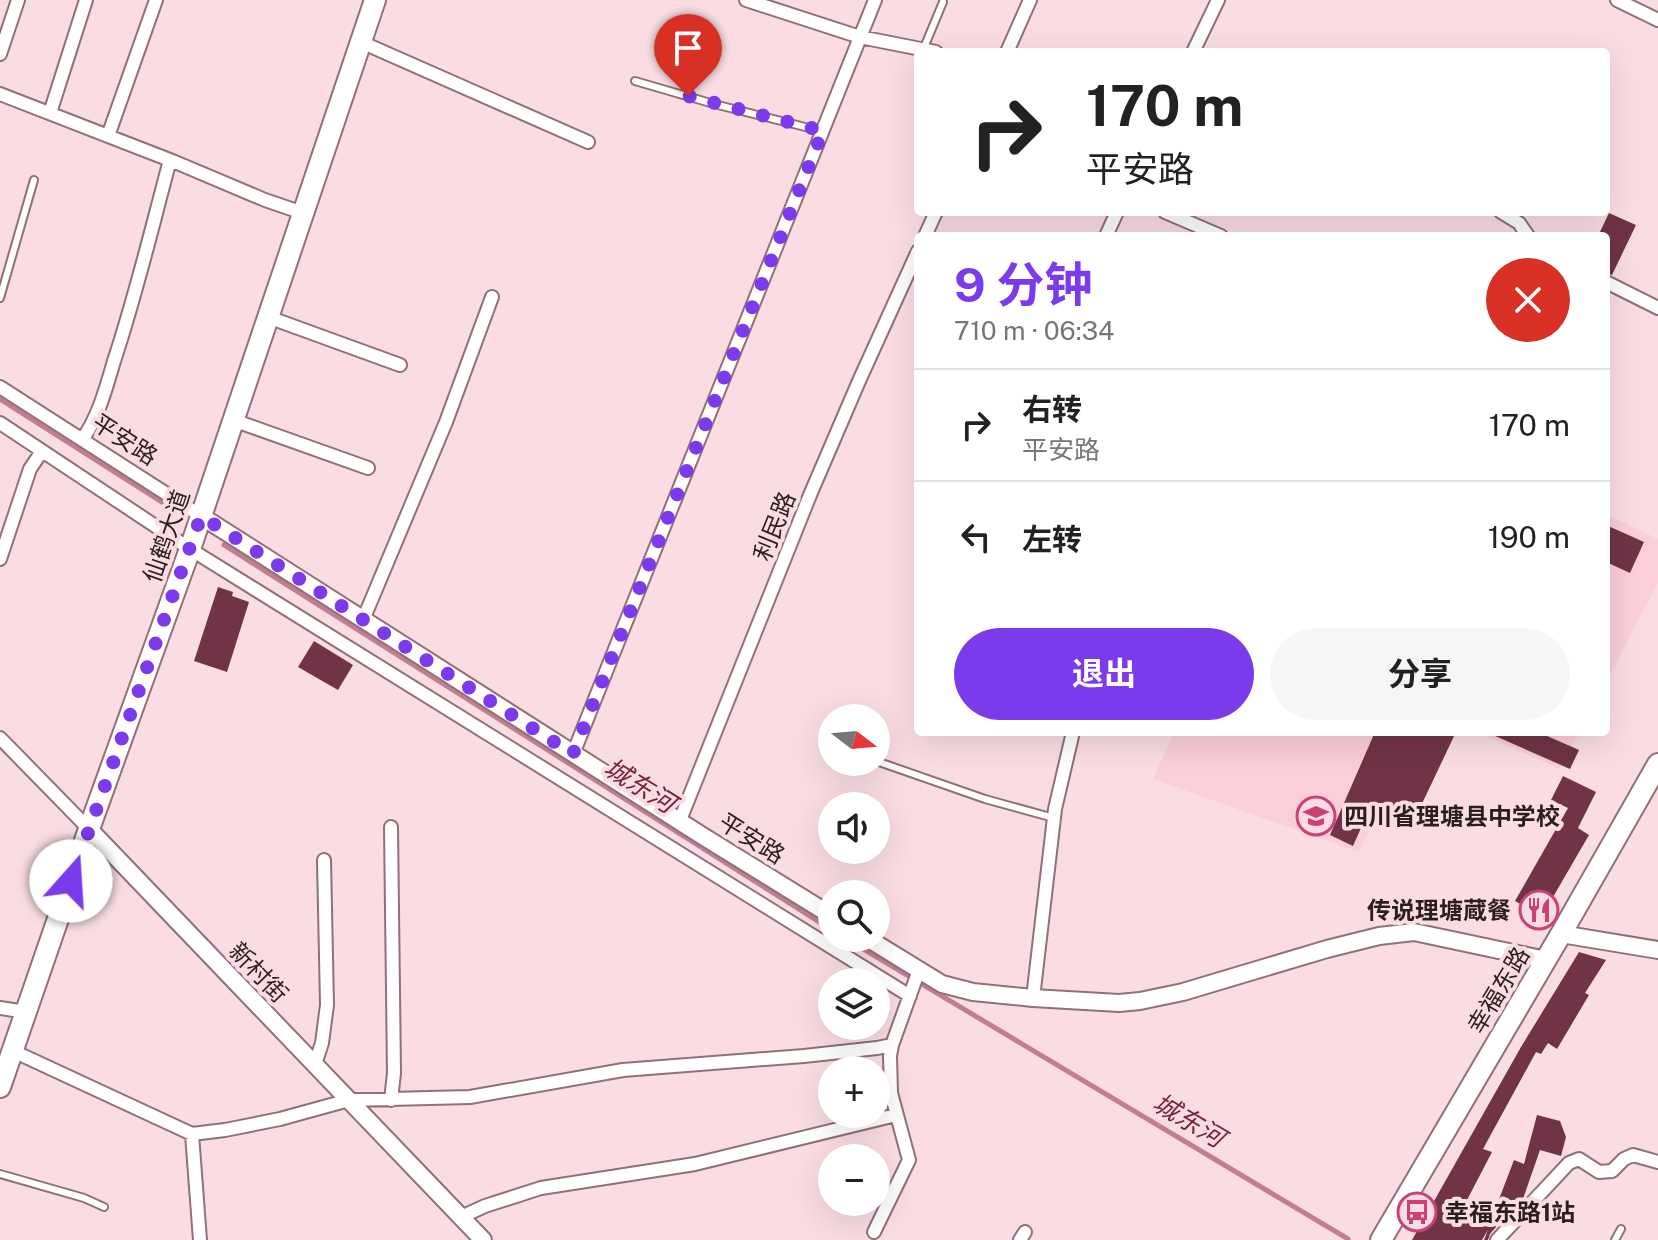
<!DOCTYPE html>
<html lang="zh">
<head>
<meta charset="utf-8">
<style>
  :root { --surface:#fff; --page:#f6f6f6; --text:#222; --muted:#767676; --line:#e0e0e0; --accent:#7c3aed }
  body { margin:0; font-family:"Public Sans","Noto Sans SC",sans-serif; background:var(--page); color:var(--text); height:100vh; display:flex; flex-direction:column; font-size:30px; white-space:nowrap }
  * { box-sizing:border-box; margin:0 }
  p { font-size:26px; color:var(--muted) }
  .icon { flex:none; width:44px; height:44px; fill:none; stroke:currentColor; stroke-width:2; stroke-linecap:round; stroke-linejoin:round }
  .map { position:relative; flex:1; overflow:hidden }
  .side { position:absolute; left:914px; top:232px; width:696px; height:504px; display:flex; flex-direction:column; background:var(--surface); border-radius:8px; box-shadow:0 8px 32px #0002 }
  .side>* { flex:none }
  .top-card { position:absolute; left:914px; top:48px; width:696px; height:168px; border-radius:8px; box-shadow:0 8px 32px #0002; background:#fff; color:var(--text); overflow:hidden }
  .needle { width:52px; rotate:106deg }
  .buttons { position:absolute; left:818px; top:704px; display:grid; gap:16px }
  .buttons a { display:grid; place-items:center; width:72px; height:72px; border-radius:50%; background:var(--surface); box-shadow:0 8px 32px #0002; font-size:40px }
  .pin { position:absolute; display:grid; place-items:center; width:68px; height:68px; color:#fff; margin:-82px -34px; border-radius:50% 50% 50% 0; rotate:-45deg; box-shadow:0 0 8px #0007 }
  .pin .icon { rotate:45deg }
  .me { position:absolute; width:88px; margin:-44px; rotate:19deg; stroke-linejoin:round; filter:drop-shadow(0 0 6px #0008) }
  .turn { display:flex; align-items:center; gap:28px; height:168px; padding:0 40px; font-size:36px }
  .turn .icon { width:104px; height:104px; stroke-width:2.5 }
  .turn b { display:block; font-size:56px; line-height:68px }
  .round { display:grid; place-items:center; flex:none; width:84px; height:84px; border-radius:42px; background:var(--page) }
  .head { display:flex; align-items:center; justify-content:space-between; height:136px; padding:0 40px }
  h1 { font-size:48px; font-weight:700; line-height:60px; color:var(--accent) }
  .primary-button { display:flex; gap:16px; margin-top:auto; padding:16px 40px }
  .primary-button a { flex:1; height:92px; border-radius:48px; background:var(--accent); color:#fff; font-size:32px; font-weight:700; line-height:92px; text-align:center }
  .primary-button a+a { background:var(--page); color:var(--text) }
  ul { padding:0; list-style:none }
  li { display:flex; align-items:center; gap:24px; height:112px; padding:0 40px; border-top:2px solid var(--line) }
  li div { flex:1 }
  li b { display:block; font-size:30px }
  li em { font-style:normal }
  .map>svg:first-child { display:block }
  .built { fill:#fbced8 }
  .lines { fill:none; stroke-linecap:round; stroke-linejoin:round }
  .stream { stroke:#c27e90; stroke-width:5 }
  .building { fill:#703446 }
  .service-casing { stroke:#917078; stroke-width:10 }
  .minor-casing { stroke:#917078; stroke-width:16 }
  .tertiary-casing { stroke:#917078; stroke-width:20 }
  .primary-casing { stroke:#917078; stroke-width:24 }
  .service { stroke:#fff; stroke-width:6 }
  .minor { stroke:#fff; stroke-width:12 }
  .tertiary { stroke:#fff; stroke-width:16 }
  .primary { stroke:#fff; stroke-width:20 }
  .route { stroke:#7c3aed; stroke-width:14; stroke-dasharray:0 25.2 }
  .labels { text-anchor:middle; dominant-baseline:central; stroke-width:8; stroke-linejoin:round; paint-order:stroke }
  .street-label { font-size:24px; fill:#2b1e21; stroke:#fadde3 }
  .poi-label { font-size:24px; font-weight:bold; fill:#2b1e21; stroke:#fadde3; text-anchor:start }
  .water-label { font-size:26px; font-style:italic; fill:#762540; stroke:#fadde3 }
</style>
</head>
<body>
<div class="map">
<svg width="1658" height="1240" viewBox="0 0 1658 1240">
  <rect width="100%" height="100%" fill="#fadde3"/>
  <!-- built -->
  <path class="built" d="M1606,514L1658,539V583L1606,682Z
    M1174,732H1416L1359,852L1153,779Z
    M1477,732H1580L1560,769Z"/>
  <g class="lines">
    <!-- stream -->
    <path class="stream" d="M0,399L168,506
      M224,545L832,930
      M845,938L1348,1239"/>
  </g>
  <!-- building -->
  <path class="building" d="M1609,213L1636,225L1612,275L1606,273V236H1598Z
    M1606,525L1644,542L1630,573L1606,562Z
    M218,587L233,592L232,596L249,602L227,672L194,661Z
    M314,641L353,665L338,690L298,667Z
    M1375,732H1456L1410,829L1369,810L1353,846L1330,835Z
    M1486,732H1538L1579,750L1570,769Z
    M1563,776L1596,792L1578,828L1589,835L1542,916L1515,901L1568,808L1551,800Z
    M1579,952L1606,960L1585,993L1589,995L1557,1049L1548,1043L1541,1054L1536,1052L1483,1149L1492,1152L1467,1200L1493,1215L1514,1160L1524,1164L1537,1115L1560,1121L1566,1137L1561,1156L1540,1150L1523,1199L1507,1214L1490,1234L1488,1240H1484L1488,1230L1482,1240H1412L1521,1047Z"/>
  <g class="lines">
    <defs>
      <path id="service" d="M923,50L943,2
        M635,81L714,104L821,131
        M0,298L34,180
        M876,761L985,799L1054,818
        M0,1174L84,1198L104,1207
        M1615,1240L1621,1229"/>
      <path id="minor" d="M746,0L860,37L936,52
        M1617,0L1658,20
        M361,42L588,142
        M1007,52L1030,0
        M1193,52L1218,0
        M0,54L18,0
        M0,94L175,162L265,200L303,213
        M50,113L86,0
        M108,136L156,0
        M1165,212L1221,236
        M1501,212L1519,223L1528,236
        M925,236L936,212
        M1106,236L1117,212
        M1606,282L1658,308
        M268,317L400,365
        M0,387L201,516
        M233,420L368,468
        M0,423L190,549L910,996
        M82,440C99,416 106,388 114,361C136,295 152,227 170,160
        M0,559L30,469L42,451
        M363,620L446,422L492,297
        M0,738L89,829
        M573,754L875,0
        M680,820L810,495L859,381L918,251
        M1033,998L1055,809L1073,732
        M0,1008L26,1012
        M13,1051L192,1134L225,1130L280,1119L349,1100L470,1097L623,1070L804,1056L877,1048L892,1045
        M315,1064L322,1043L327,1005L324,860
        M391,1100L394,1073L391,827
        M192,1134L200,1240
        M461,1217L485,1206L541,1188L695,1164L896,1115
        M874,1232L909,1160L891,1093L890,1056L892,1045L919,970
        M1020,1240L1025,1232
        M1497,1240L1569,1163L1579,1159L1599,1172L1612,1171L1624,1159L1633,1155L1658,1162"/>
      <path id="tertiary" d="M201,516L701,835L832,916
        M89,829L483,1240
        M1561,934L1658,950
        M867,938L942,984L973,992L1033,998L1119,1003L1140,1001L1183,992L1327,949L1379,936L1414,932L1546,960"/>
      <path id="primary" d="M0,1087L89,829L190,549L375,0
        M1381,1240L1561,934L1658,764"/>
    </defs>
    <!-- service casing -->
    <use href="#service" class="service-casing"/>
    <!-- minor casing -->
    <use href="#minor" class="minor-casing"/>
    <!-- tertiary casing -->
    <use href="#tertiary" class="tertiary-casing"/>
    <!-- primary casing -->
    <use href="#primary" class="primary-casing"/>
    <!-- service -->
    <use href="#service" class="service"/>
    <!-- minor -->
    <use href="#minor" class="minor"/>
    <!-- tertiary -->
    <use href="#tertiary" class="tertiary"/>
    <!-- primary -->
    <use href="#primary" class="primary"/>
  </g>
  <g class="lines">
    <!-- route -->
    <path class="route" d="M71,881L201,516L573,754L823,131L688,96"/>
  </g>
  <!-- icons -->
  <defs>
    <symbol id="school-ring" viewBox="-11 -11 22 22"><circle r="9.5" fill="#fadde3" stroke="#cd4172" stroke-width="1.5"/><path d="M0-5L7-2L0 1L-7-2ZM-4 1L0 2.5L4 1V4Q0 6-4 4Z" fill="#cd4172"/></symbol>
    <symbol id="restaurant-ring" viewBox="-11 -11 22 22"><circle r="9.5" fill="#fadde3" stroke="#cd4172" stroke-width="1.5"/><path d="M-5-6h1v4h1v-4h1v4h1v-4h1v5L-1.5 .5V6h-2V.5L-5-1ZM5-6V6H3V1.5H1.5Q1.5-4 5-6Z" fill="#cd4172"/></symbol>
    <symbol id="bus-ring" viewBox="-11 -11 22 22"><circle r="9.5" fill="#fadde3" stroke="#cd4172" stroke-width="1.5"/><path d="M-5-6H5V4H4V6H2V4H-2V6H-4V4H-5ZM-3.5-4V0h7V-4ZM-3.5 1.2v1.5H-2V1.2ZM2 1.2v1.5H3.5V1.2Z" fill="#cd4172"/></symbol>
  </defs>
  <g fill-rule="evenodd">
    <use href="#school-ring" x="1294" y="794" width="44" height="44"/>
    <use href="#restaurant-ring" x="1517" y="888" width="44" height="44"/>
    <use href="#bus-ring" x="1395" y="1190" width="44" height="44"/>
  </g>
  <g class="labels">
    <!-- street labels -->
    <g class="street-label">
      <text transform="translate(125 439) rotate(33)">平安路</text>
      <text transform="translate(774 526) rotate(-68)">利民路</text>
      <text transform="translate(166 536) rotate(-71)">仙鹤大道</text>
      <text transform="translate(752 838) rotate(32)">平安路</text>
      <text transform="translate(259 972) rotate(46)">新村街</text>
      <text transform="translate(1498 990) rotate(-59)">幸福东路</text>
    </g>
    <!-- poi labels -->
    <g class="poi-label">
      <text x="1344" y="816">四川省理塘县中学校</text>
      <text x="1511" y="910" text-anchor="end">传说理塘蔵餐</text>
      <text x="1445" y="1212">幸福东路1站</text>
    </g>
    <!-- water labels -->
    <g class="water-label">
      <text transform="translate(640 785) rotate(32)">城东河</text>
      <text transform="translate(1189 1120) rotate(31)">城东河</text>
    </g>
  </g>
</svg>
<div class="buttons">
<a><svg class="needle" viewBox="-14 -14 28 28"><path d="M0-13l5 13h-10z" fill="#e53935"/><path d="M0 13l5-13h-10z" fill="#767676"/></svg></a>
<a><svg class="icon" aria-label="sound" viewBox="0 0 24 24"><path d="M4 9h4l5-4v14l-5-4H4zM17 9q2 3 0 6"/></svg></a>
<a><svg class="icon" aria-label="search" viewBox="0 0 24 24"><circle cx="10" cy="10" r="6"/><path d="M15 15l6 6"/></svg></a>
<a><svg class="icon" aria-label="layers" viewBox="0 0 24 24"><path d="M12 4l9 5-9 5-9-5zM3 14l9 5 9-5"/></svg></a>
<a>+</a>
<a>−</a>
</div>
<div class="pin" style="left:688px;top:96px;background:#d93025"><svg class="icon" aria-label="arrive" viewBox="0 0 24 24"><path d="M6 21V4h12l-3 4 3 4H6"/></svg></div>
<svg class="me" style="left:71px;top:881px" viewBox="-20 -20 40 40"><circle r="19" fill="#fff"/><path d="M0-13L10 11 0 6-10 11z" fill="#7c3aed"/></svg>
<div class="top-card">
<div class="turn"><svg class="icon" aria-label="right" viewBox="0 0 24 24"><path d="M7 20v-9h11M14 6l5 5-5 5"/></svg><div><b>170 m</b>平安路</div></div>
</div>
<section class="side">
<div class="head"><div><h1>9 分钟</h1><p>710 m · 06:34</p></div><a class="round" style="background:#d93025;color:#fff"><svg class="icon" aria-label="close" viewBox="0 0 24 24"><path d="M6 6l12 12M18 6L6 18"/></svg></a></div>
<ul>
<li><svg class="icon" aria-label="right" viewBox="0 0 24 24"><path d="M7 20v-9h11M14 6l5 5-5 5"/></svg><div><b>右转</b><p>平安路</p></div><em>170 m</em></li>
<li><svg class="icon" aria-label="left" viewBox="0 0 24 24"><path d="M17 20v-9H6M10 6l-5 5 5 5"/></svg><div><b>左转</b></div><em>190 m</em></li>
</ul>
<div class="primary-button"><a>退出</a><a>分享</a></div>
</section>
</div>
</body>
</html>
